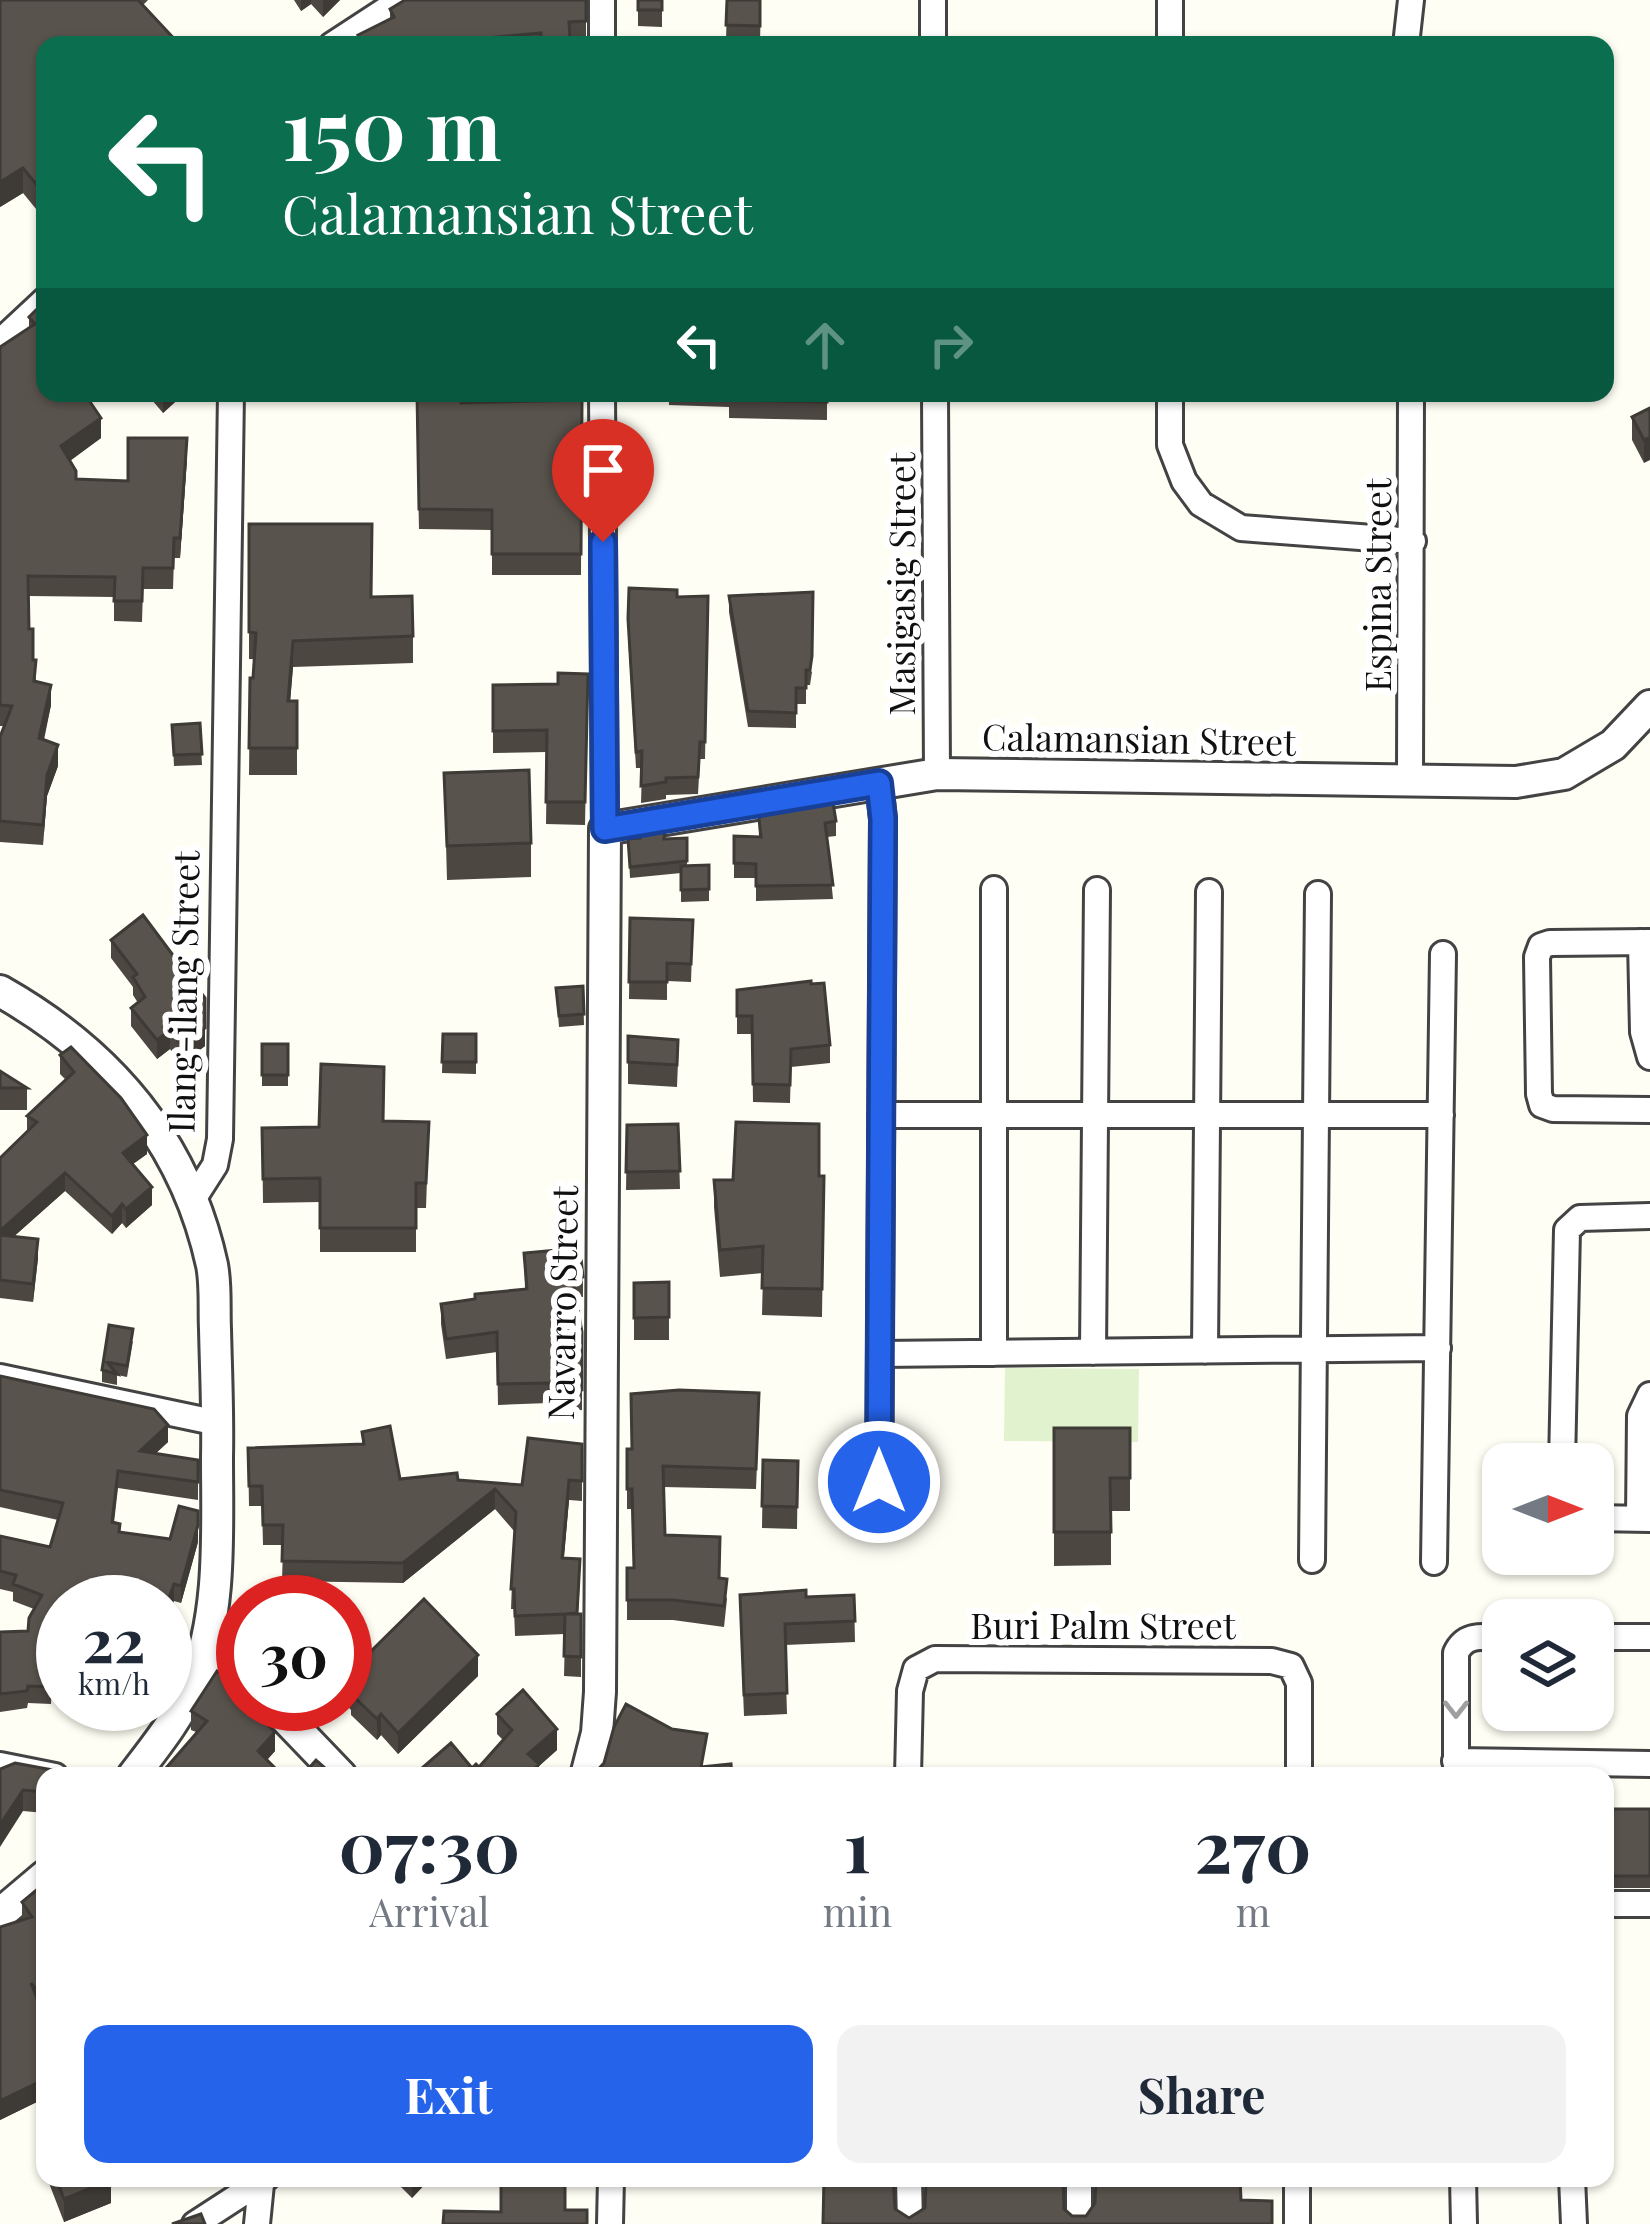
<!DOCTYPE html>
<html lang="en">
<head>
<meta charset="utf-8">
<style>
  :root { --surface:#fff; --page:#f2f2f3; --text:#1f2937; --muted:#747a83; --accent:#2563eb }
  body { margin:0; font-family:"Playfair Display",serif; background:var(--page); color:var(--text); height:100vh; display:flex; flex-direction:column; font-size:45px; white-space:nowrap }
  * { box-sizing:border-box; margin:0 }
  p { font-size:39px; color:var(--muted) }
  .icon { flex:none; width:66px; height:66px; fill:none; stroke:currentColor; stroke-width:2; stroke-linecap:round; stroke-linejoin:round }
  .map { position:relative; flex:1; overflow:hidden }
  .details { position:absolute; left:36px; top:1767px; width:1578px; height:420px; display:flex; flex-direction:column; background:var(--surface); border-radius:24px; box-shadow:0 3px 9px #0004 }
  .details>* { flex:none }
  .banner { position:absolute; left:36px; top:36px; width:1578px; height:366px; border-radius:24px; box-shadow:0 3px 9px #0004; background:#0b6e4f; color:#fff; overflow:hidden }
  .needle { width:78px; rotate:90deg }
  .tools { position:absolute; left:1482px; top:1443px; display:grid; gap:24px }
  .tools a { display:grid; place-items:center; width:132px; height:132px; border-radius:24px; background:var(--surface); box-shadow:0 3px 9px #0004; font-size:60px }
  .speed { position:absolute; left:36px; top:1575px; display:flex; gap:24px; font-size:60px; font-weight:700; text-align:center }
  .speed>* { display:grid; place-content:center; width:156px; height:156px; border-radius:50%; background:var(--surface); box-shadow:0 3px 9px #0004; line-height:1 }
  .speed small { font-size:30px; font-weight:400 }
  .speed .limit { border:18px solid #d22; background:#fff; color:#111 }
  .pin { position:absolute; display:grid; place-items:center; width:102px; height:102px; color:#fff; margin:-123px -51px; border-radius:50% 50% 50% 0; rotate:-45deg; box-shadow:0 0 12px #0007 }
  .pin .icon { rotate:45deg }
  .me { position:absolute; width:132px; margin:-66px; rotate:0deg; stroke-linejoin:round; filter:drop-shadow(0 0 9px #0008) }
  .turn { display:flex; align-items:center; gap:42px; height:252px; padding:0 48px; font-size:54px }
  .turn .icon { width:156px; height:156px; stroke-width:2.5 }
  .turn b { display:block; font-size:84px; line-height:102px }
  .lanes { display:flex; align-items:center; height:114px; padding:0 48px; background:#0003; justify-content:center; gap:60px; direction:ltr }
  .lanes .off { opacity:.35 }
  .eta { display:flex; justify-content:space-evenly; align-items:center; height:204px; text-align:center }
  .eta b { font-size:72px; font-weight:700; line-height:84px }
  .cta { display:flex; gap:24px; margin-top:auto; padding:24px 48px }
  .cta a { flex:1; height:138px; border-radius:24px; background:var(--accent); color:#fff; font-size:48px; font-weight:700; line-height:138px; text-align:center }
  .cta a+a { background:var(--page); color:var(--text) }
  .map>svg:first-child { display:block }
  .pitch { fill:#e0f2ce }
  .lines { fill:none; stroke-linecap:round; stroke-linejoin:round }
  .minor-casing { stroke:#434343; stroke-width:30 }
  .tertiary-casing { stroke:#434343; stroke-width:36 }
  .minor { stroke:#fff; stroke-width:24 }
  .tertiary { stroke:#fff; stroke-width:30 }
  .wall { fill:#4d4742 }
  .shaded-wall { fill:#3e3a36 }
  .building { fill:#59534d; stroke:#3e3a36; stroke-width:3 }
  .oneway { stroke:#9f9f9f }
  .route-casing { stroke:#184099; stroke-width:30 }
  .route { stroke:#2563eb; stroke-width:21 }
  .labels { text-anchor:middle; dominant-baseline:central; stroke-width:12; stroke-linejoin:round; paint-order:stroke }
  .street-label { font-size:36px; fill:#101010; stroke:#fff }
</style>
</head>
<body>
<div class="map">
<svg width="1650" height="2224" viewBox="0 0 1650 2224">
  <rect width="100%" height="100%" fill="#fffef4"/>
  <!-- pitch -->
  <path class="pitch" d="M1005,1368L1139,1369L1138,1442L1004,1441Z"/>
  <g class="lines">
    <defs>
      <path id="minor" d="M602,0V45
        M933,0V45
        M332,45L401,0
        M1170,45V0
        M1406,45L1411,0
        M0,342L45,300
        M602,393L605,829
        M935,393L937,774
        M1170,393V445L1184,481L1201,504L1241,528L1413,541
        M1410,778L1411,393
        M1641,942L1643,1032L1650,1057
        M1650,942L1550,943L1541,946L1537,957L1539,1094L1542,1105L1553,1109L1650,1110
        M881,1115H1441
        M192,1201L215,1165L220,1139L231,393
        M1205,1351L1209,892
        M1093,1352L1097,890
        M994,1353V889
        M880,1354L1438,1348
        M0,1377L218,1423
        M1562,1464L1567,1230L1580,1218L1650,1216
        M1593,1518L1650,1519
        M1639,1519L1640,1416L1650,1395
        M879,1524L883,819L879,783
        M1312,1560L1318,894
        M1434,1562L1443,954
        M1593,1637H1650
        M1455,1761L1650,1764
        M0,1765L55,1776
        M1456,1774V1653C1465,1633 1483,1637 1503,1637
        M908,1776L910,1691L916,1669L935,1659L1272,1661L1291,1666L1299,1683V1776
        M1605,1904H1650
        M909,2178L910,2224
        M1079,2178V2224
        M1297,2178V2224
        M1463,2178L1464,2224
        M1572,2178L1574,2224
        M195,2224L266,2178
        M257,2224L261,2184
        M610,2224L611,2178"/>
      <path id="tertiary" d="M0,991C108,1052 185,1141 212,1265C216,1285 214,1309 215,1329C216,1372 218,1415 217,1458C217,1532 222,1614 193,1684C179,1718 155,1747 133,1776
        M203,1656L243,1676
        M272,1704L341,1776
        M586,1776L597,1733L600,1692L605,829L937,774L1516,782L1564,774L1613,745L1650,706
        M0,1914L45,1876"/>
    </defs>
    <!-- minor casing -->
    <use href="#minor" class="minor-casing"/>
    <!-- tertiary casing -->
    <use href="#tertiary" class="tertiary-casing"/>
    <!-- minor -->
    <use href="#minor" class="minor"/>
    <!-- tertiary -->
    <use href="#tertiary" class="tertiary"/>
  </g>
  <!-- wall -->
  <path class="wall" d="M0,0H148L143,5L45,45V220L23,193L0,207Z
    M294,0H340L323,17L311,4L301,11Z
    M586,0V39H570V45H358V35L390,18V9Z
    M638,0H662V27L638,26Z
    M727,0H761L760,42L726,41Z
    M45,301V393L101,438L70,461L76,479L128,481L187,458L180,558H174L173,589H143L142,622L114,621V597L29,596V629L36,681L51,705L44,740L58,766L47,796L43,845L0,842V737L4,726H0V347L29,328V317Z
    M146,393H185L163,413Z
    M416,393L461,403L582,400L581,575H492V530L419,529Z
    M669,393H827V420L729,418V407L669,405Z
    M1650,408L1644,463L1632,440V417Z
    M249,524L372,597L413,636V663L293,667L290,701H297V775H249L250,678H253L255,659H249Z
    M629,588L677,597L708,596L705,759H700L698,794L666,795V799L641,803L642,768H636L628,636Z
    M729,596L812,672L810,685H806V704H796V728L748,727L729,612Z
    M588,674L585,825L546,824L547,752L493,753V685L558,684Z
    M200,723L202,765L174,766L172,725Z
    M444,773L531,843V877L447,880Z
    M758,809L836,821V836L827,837L833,899L756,901V878H734V836L759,837Z
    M687,838V865H709V901L681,902V873L630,878L628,839Z
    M630,918L693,920L691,982L667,981V1000L629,999Z
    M111,940L205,998V1046L181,1064L170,1049L157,1059L131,1026V1008L138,1003L133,995V987L111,958Z
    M583,986L584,1025L559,1027L556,988Z
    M737,990L830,1045V1063L791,1067L790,1103L753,1102L752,1034H737Z
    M443,1034H476V1074L442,1073Z
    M628,1036L678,1062L677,1087L628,1084Z
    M262,1044H288V1086H262Z
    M60,1055L147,1154L133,1164L152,1205L126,1228L122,1223L112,1234L65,1191L14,1236L38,1258L33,1302L0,1298V1158L27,1131V1116L66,1080L60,1074Z
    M0,1071L27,1088V1110H0Z
    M383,1121L429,1122L426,1208H416V1252H320V1202L263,1203L262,1128L319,1127Z
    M678,1124L680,1189L626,1190L627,1125Z
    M824,1176L822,1317L762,1315L763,1273L720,1277L714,1207V1180Z
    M524,1253L583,1277V1297H576L582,1332V1410L550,1413L549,1403L498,1405L497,1352L446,1359L441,1324V1304L525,1289Z
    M669,1282V1340H634V1283Z
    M133,1341L127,1377L117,1375V1385L102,1382V1370Z
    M0,1376L168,1442L156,1453L198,1460V1500L118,1488L114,1523L120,1532L170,1539L198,1511V1542L181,1603L174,1601L63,1602V1687L52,1681L51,1704L28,1703L27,1708L0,1712V1632L28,1631L34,1609L13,1601V1592L0,1589V1536L50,1547L58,1520L0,1507Z
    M759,1414L756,1489L663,1487L665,1535L720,1578L727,1599L724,1627L673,1620H627V1568H634L632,1509H627V1449H632Z
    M1054,1428H1130V1511H1111V1565L1054,1566Z
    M362,1432L400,1479L458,1480L522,1485L582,1444V1501L569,1500L564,1558L580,1579L578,1614H581V1677L564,1676L565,1634L515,1636L514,1609H511L514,1531L495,1509L403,1583L282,1581L283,1545H263L262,1506H249L248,1448L362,1444Z
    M763,1460L798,1461L797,1529L762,1528Z
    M854,1595L855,1642L785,1645L787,1714L744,1716L740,1616L806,1597Z
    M345,1653L366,1656L478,1676L398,1754L381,1735L377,1740L351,1715V1710L345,1703Z
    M236,1695L275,1751L267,1760L191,1730V1711Z
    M497,1714L557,1750L539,1766V1776H421V1769L479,1767L503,1740L497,1734Z
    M0,1769L45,1776V1813L23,1811Z
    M1605,1809H1650V1888H1605Z
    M45,1883V2098L0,2120V1927L22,1920V1902Z
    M47,2178H110L111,2203L64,2222Z
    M392,2178H428V2181L412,2198Z
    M633,2178H688L687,2185L633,2183Z"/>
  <!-- shaded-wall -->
  <path class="shaded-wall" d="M301,0H311V4L301,11Z
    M323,0H340L323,17Z
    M23,168V193L0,207V182Z
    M163,393H185L163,413Z
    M101,418V438L61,467V446Z
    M1650,437V460L1644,463V440Z
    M187,438V458L180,558V538Z
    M293,641V667L288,728V701Z
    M51,685V705L39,759V738Z
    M58,745V766L47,796L43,845L47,775Z
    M205,1028V1046L181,1064V1045Z
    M170,1030V1049L157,1059V1040Z
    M147,1135V1154L123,1171V1153Z
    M65,1173V1191L0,1249V1231Z
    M152,1187V1205L126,1228V1209Z
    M122,1204V1223L112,1234V1216Z
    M38,1239V1258L33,1302V1284Z
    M168,1425V1442L140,1468V1451Z
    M569,1480V1500L562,1578V1558Z
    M495,1489V1509L403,1583V1563Z
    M198,1525V1542L181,1603V1586Z
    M174,1584V1601L165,1627V1609Z
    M478,1655V1676L398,1754V1733Z
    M381,1714V1735L377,1740V1719Z
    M557,1729V1750L539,1766V1776H528V1754Z
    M275,1732V1751L258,1770V1751Z
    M23,1790V1811L0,1847V1825Z
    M45,2079V2098L0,2120V2101Z
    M412,2178H428V2181L412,2198Z
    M111,2180V2203L64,2222V2199Z"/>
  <!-- building -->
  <path class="building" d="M0,0H138L180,45H45V195L23,168L0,182Z
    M405,0H586V21L569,22L570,39L541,41V33L486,38L487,45H364L358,35L394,17L390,9Z
    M638,0H662V10H638Z
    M727,0H760V26L726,25Z
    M45,301V335L40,330L45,337V393H84L101,418L61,446L76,471V479L128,481V438H187L180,538H174L173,568H143L142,601H114L115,577L28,576L29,629H33V660H36L34,681L51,685L39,738L58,745L47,775L43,825L0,821V737L12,706L0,705V347L35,324L29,317Z
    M417,393H461V403L582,400L581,554H492V510L419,509Z
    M729,393H827V402L729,400Z
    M1650,408V437L1644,440L1632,417Z
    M249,524H372L371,597L412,596L413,636L293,641L288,701H297V748H249L250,678H253L256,633L249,632Z
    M629,588L677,590V597L708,596L705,742H700L698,777L666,778V782L641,786L642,751L636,752L628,619Z
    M813,592L812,656L810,670H806V688H796V713L748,711L729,596Z
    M558,673L588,674L585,802H546L547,730L493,731V685L558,684Z
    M200,723L202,754L174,755L172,725Z
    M529,770L531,843L447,846L444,773Z
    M832,797L836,821L825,823L833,885L756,886V864L734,863V836L761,837L758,809Z
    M665,828L664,839L687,838V861L630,867L628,839L640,838V832Z
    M709,865V889L681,890V866Z
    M143,915L205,998V1028L181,1045L170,1030L157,1040L131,1008L145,997L133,977L137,974L111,940Z
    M630,918L693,920L691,964L667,963V982H629Z
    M811,981V984L824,983L830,1045L791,1049L790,1085L753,1084L752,1016H737V990Z
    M583,986L584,1014L559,1016L556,988Z
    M443,1034H476V1062H442Z
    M628,1036L678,1040L677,1065L628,1062Z
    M262,1044H288V1075H262Z
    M71,1047L121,1098L147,1135L123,1153L152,1187L126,1209L122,1204L112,1216L65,1173L0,1231V1158L37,1122L27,1116L74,1072L60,1055Z
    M321,1064L384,1067L383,1121L429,1122L426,1183H416V1228H320V1178L263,1179L262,1128L319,1127Z
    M0,1071L27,1088H0Z
    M736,1122L819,1124V1176H824L822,1289L762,1288L763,1246L720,1250L714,1180H733Z
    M678,1124L680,1171L626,1172L627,1125Z
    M0,1235L38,1239L33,1284L0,1280Z
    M580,1248L583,1277L573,1278L582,1332V1390L550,1393L549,1383L498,1384L497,1332L446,1339L441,1304L475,1299V1294L527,1289L524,1253Z
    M669,1282V1317L634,1318V1283Z
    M109,1325L133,1329L127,1366L107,1362L117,1374L102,1370Z
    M0,1376L154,1409L168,1425L140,1451L198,1460V1482L118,1471L112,1522L120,1524L119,1532L170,1539L179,1506L198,1511V1525L181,1586L174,1584L165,1609V1602H63V1669L52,1664L51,1687L28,1686L27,1691L0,1694V1632L28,1631L29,1618L42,1595L13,1584L16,1575L0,1571V1536L50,1547L63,1503L0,1490Z
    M679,1390L759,1393L756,1469L663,1466L665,1535L720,1537L719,1578L727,1579L724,1606L673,1600H627V1568H634L632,1489H627V1449H632L631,1394Z
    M390,1426L400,1479L457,1473L458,1480L522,1485L528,1438L582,1444V1481L569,1480L562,1558L580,1559L577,1613L565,1614H581V1657L564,1656L565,1614L515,1616L514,1589H511L516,1512L495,1489L403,1563L282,1561L283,1525H263L262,1486H249L248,1448L364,1444L362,1432Z
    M1054,1428H1130V1478H1110L1111,1532H1054Z
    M763,1460L798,1461L797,1507L762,1506Z
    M806,1590V1597L854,1595L855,1621L785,1624L787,1693L744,1695L740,1595Z
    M424,1599L478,1655L398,1733L381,1714L377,1719L351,1694L353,1691L345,1682V1653L355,1643L366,1656Z
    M217,1671L236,1684L232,1691L243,1702V1704H246L275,1732L258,1751L283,1776H159L207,1721L191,1711Z
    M523,1690L557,1729L528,1754L539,1764L528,1776H427L421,1769L451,1743L472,1768L476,1764L479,1767L512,1730L497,1714Z
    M626,1704L672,1729L707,1734L701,1767L731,1764L732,1776H599L594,1774L604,1763L614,1727Z
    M316,1760L333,1775L332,1776H302Z
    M15,1763L58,1771L57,1776H45V1792L23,1790L0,1825V1769Z
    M1605,1809H1650V1876H1605Z
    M45,1883V2000L31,1983L45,2019V2079L0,2101V1927L32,1917L22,1902Z
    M56,2178H110L111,2180L64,2199Z
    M501,2178H565V2210H587V2224H443L444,2211L501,2212Z
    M824,2178H893L895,2209L909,2218L925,2208L926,2178H1063L1064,2209L1072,2216H1086L1095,2203L1096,2178H1240L1241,2200L1272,2201V2224H823Z
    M201,2214L205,2224H172Z"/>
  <!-- one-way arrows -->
  <defs><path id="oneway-chevron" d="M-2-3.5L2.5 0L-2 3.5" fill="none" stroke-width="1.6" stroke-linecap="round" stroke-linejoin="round" transform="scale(3)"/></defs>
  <use class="oneway" href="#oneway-chevron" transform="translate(1456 1709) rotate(90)"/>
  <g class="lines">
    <defs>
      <path id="route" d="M603,542L605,829L879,783L883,819L879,1482"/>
    </defs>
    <!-- route casing -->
    <use href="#route" class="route-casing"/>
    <!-- route -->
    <use href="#route" class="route"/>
  </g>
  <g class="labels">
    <!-- street labels -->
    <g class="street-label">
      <text transform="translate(900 584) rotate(-90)">Masigasig Street</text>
      <text transform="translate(1376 585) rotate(-90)">Espina Street</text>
      <text transform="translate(1139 738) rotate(1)">Calamansian Street</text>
      <text transform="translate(182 992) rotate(-89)">Ilang-ilang Street</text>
      <text transform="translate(561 1303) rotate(-89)">Navarro Street</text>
      <text x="1103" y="1624">Buri Palm Street</text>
    </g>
  </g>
</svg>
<div class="tools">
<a><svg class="needle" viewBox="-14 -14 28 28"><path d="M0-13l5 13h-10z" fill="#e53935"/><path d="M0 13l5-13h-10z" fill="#747a83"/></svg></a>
<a><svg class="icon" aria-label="layers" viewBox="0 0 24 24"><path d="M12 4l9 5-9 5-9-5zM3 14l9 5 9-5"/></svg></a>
</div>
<div class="speed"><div>22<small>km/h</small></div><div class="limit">30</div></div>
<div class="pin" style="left:603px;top:542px;background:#d93025"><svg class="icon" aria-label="arrive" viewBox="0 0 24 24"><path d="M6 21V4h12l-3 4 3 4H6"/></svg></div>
<svg class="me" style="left:879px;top:1482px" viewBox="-20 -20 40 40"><circle r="17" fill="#2563eb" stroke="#fff" stroke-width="3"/><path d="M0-11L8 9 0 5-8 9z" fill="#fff"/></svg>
<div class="banner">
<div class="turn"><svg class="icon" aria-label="left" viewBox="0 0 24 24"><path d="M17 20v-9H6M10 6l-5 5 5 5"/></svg><div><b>150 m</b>Calamansian Street</div></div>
<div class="lanes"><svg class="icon" aria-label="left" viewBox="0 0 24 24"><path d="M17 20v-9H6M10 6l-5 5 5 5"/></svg><svg class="icon off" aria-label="ahead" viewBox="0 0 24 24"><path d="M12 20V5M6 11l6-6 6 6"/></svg><svg class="icon off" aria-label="right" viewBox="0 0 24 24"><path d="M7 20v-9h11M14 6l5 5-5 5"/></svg></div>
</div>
<section class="details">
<div class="eta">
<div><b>07:30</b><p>Arrival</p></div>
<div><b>1</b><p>min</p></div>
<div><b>270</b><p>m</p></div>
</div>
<div class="cta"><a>Exit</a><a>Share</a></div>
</section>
</div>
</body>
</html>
